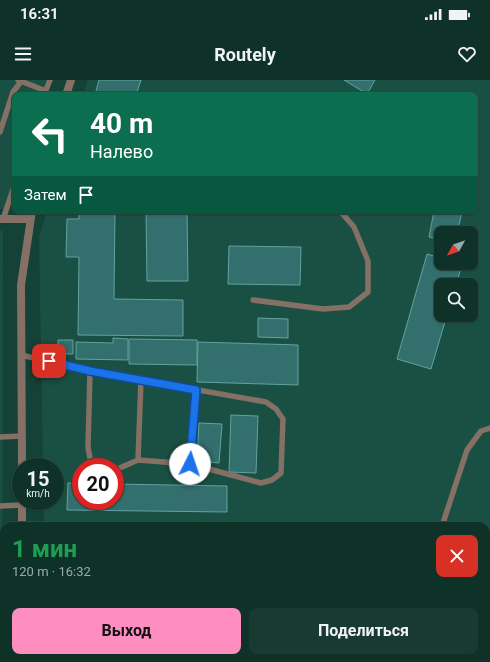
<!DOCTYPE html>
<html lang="ru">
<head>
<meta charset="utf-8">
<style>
  :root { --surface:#0f3228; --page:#183a30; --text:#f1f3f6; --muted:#9baaa8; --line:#2f4d45; --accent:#fd8ebf }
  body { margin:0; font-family:Roboto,sans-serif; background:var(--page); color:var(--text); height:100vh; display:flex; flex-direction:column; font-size:15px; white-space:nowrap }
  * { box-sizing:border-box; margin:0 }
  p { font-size:13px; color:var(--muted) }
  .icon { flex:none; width:22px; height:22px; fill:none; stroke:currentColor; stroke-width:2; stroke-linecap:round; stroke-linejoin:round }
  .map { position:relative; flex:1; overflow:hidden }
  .details { position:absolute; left:0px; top:442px; width:490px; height:140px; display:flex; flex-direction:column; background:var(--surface); border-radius:12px 12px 0 0; box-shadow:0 1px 3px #0004,0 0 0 1px var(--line) }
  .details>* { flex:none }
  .top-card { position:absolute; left:12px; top:12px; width:466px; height:122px; border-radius:8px; box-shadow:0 1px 3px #0004,0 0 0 1px var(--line); background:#0b6e4f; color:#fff; overflow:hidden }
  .needle { width:26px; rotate:230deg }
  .tools { position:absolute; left:434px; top:146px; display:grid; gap:8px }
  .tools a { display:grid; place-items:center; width:44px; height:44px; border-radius:8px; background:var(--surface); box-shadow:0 1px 3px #0004,0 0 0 1px var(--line); font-size:20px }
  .speed { position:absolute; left:12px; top:378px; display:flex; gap:8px; font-size:20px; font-weight:700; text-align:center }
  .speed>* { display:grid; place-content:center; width:52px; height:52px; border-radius:50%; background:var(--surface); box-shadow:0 1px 3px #0004,0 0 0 1px var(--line); line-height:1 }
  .speed small { font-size:10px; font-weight:400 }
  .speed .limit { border:6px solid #d22; background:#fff; color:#111 }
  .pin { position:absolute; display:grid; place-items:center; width:34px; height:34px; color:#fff; margin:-17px; border-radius:8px; box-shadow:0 2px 6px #0006 }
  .me { position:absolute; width:44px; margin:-22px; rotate:4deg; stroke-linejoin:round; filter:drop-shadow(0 0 3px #0008) }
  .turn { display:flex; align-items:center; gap:14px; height:84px; padding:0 12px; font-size:18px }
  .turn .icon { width:52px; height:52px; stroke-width:2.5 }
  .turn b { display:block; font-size:28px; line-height:34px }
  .then { display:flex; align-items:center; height:38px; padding:0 12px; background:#0003; gap:8px; font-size:15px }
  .round { display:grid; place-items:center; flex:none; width:42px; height:42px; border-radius:8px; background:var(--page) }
  .overview { display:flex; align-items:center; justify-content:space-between; height:68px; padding:0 12px }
  h1 { font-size:24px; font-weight:700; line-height:30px; color:#1e9e55 }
  .cta { display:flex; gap:8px; margin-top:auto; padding:8px 12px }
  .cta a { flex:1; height:46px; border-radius:8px; background:var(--accent); color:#111; font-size:16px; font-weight:700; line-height:46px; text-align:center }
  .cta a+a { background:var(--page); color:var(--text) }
  .status { display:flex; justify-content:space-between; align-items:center; height:28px; padding:0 20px; background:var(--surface); direction:ltr }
  .status svg { height:11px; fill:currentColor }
  header { display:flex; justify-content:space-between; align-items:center; height:52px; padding:0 12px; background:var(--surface); font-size:18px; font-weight:700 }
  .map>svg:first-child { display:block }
  .built { fill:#1a5043; fill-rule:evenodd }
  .building { fill:#326f6d; stroke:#61a3a1 }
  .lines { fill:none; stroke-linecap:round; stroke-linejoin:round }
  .service { stroke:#847064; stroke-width:5.5 }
  .minor { stroke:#847064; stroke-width:8 }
  .tertiary { stroke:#847064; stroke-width:8 }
  .route-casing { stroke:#114b97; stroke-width:10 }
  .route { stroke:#1a73e8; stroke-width:7 }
</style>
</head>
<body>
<div class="status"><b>16:31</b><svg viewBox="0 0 49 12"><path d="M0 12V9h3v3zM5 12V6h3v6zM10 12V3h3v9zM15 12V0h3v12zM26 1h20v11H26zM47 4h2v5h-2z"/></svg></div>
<header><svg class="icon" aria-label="menu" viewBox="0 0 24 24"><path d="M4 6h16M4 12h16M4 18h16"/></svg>Routely<svg class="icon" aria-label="heart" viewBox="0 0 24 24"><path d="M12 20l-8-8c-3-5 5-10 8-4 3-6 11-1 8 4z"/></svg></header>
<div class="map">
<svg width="490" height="582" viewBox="0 0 490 582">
  <rect width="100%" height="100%" fill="#144236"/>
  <!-- built -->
  <path class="built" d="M0,0H50L44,15H15V98L4,129H0Z
    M88,0H490V582H46V578H486V446H44V421H55V387H43L39,157L47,131H475V15H83ZM441,153H471V183H441ZM441,205H471V235H441ZM81,387H115V421H81Z
    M0,151H3L2,582H0Z"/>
  <!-- building -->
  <path class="building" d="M99,0H141L136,15H109L96,11Z
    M344,0H375L367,14Z
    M79,131H115L114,219L183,220V256L78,255L79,177H66L67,139H79Z
    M146,131H187L188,201H147Z
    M434,131L462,132L457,153H441V160L429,157Z
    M229,166L301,167L300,205L228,204Z
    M427,174L441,178V183L462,184L456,205H441V235H447L431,289L397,279Z
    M258,238L288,239V258L258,257Z
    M113,258L128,259V280L76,279V262L113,263Z
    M129,259L197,260V285L129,284Z
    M58,260H73V274H58Z
    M198,262L298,265V305L197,302Z
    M231,335L258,336L256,393L229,392Z
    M199,343L222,344L219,383L197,381Z
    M68,403H81V421H115V404L227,406V432L67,430Z
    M486,486L490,487V582H413L400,578H486Z
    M94,578H131V582H94Z
    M274,578H323L321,582H272Z"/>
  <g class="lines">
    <!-- service -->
    <path class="service" d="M18,0L46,11
      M44,15L50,0
      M0,52L13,12L22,0
      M3,139L15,104
      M253,220L323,229L349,227L368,212V181L354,147L340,131
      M21,275L90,291L266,322L276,329L283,339L281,393L272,400L261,403L190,384L138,380L115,390
      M90,291L88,367L90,378L97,387
      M0,357L22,356
      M138,380L141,300
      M190,384L196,310
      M0,426L22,425
      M413,445L417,446
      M442,446L467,370L481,351L490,348
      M486,467L490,469
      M343,582L344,578"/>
    <!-- minor -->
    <path class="minor" d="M0,139H30"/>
    <!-- tertiary -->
    <path class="tertiary" d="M66,15L71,0
      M22,387L21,205L32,131
      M22,421V446
      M23,578V582"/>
  </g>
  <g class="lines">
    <defs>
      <path id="route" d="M49,281L90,291L196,310L190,384"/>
    </defs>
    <!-- route casing -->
    <use href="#route" class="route-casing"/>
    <!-- route -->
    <use href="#route" class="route"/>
  </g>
</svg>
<div class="tools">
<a><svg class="needle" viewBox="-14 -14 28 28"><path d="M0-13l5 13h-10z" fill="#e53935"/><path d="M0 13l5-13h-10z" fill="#9baaa8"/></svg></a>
<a><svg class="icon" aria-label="search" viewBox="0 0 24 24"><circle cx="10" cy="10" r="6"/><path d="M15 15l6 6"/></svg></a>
</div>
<div class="speed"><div>15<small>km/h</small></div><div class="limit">20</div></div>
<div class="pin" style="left:49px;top:281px;background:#d93025"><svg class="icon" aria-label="arrive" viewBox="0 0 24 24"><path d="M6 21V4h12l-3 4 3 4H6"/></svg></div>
<svg class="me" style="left:190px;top:384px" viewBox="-20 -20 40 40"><circle r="19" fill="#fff"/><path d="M0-13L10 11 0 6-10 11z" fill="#1a73e8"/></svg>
<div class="top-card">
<div class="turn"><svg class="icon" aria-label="left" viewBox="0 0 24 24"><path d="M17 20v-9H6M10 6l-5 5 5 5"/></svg><div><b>40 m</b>Налево</div></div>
<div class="then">Затем<svg class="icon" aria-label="arrive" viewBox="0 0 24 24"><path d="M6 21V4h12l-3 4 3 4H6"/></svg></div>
</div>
<section class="details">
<div class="overview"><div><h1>1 мин</h1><p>120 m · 16:32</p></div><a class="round" style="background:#d93025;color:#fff"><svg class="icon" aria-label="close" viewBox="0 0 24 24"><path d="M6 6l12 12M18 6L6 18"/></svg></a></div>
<div class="cta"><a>Выход</a><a>Поделиться</a></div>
</section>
</div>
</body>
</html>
